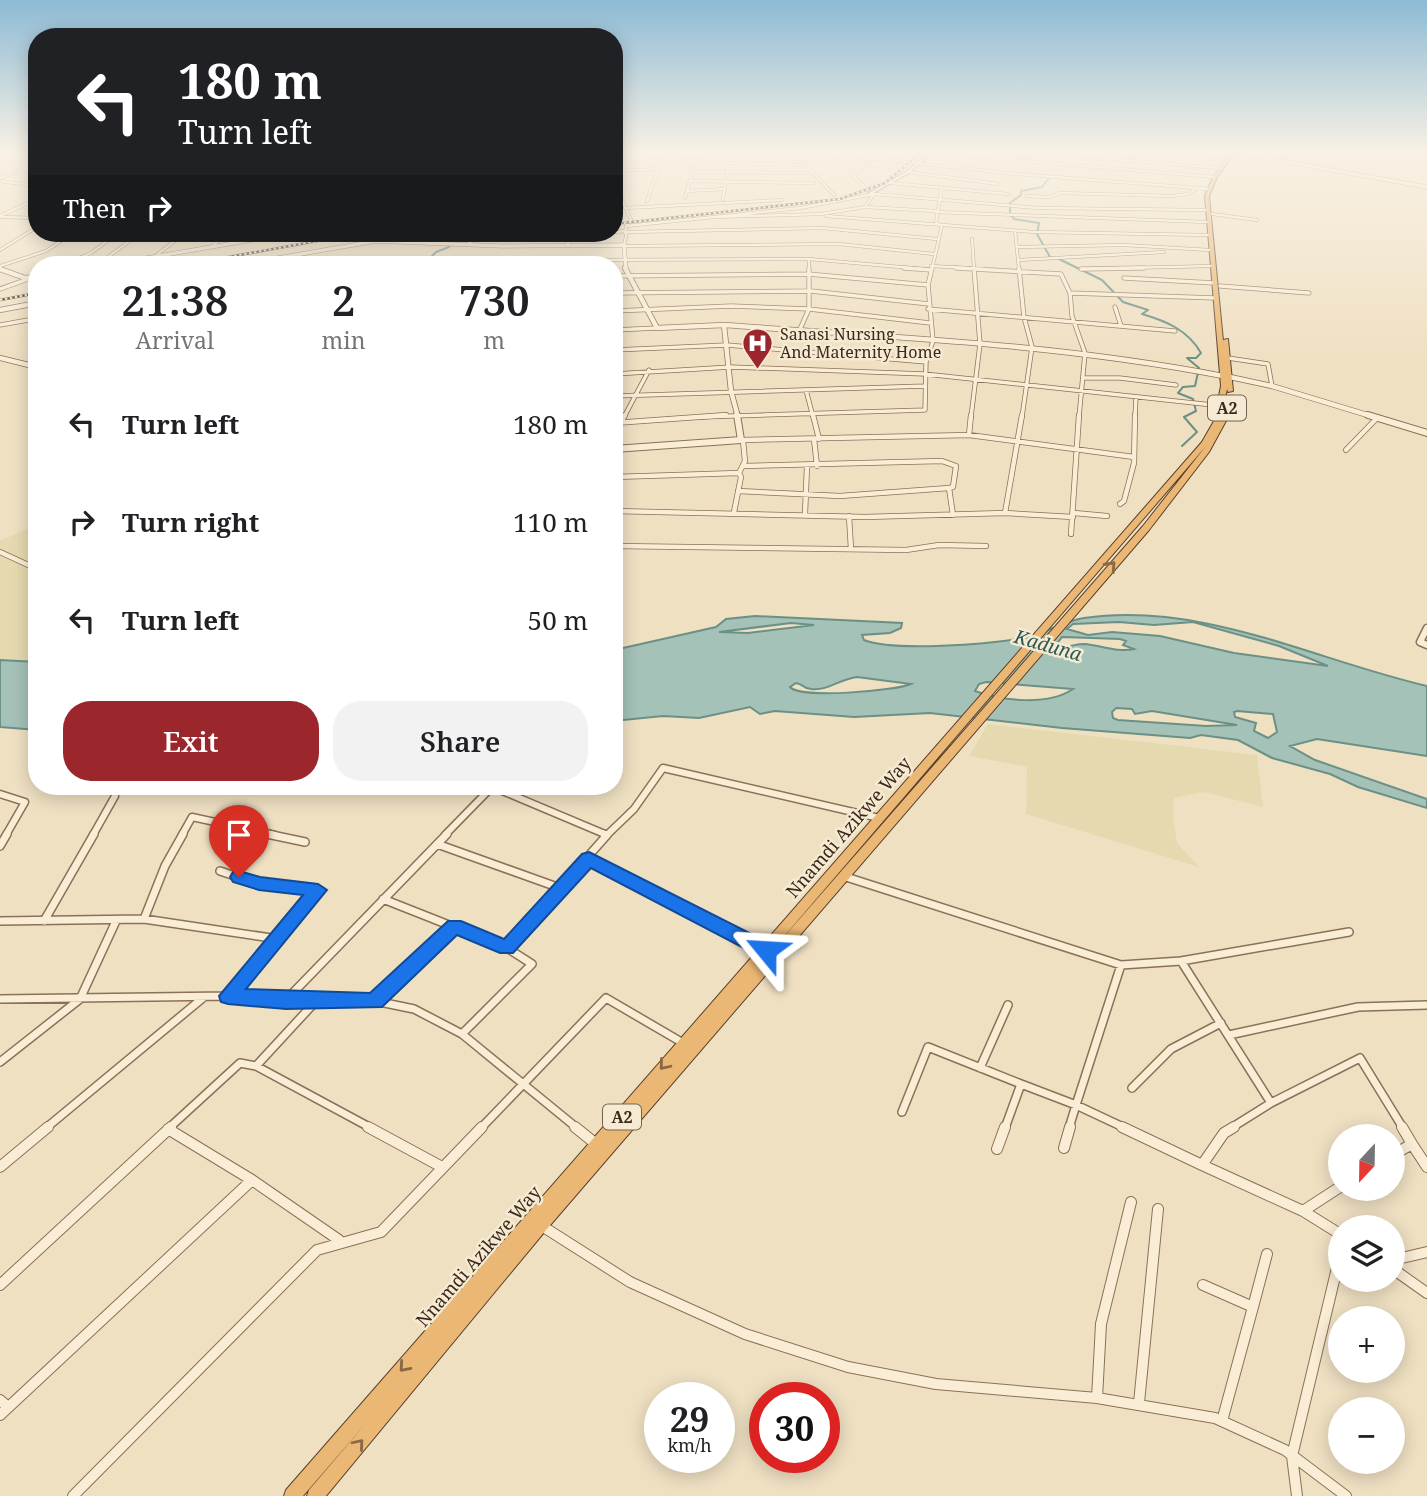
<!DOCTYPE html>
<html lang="en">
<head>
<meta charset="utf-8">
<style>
  :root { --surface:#fff; --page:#f2f2f2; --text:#202124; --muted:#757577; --accent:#9b262c }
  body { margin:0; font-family:"Noto Serif",serif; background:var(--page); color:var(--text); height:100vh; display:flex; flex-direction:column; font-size:26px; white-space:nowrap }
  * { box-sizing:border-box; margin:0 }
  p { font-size:23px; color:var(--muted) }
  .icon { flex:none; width:38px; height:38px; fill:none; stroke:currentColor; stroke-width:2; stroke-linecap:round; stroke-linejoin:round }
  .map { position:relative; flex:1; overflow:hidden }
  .panel { position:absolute; left:28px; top:256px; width:595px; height:539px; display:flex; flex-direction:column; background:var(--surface); border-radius:28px; box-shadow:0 4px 18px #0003 }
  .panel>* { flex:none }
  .hud { position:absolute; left:28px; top:28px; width:595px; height:214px; border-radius:28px; box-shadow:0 4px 18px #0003; background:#202124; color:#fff; overflow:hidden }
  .needle { width:46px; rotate:202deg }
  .controls { position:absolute; left:1328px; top:1124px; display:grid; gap:14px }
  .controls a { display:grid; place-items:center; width:77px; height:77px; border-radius:50%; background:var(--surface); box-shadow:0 4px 18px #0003; font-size:35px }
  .speed { position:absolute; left:644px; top:1382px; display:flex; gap:14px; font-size:35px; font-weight:700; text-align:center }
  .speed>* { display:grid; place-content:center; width:91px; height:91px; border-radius:50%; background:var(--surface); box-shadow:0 4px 18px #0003; line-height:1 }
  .speed small { font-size:18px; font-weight:400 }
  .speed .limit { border:10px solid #d22; background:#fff; color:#111 }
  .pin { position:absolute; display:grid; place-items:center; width:60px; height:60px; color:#fff; margin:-72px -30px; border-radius:50% 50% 50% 0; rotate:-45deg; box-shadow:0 0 7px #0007 }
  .pin .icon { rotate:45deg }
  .me { position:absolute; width:77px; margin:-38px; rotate:297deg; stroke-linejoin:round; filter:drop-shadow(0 0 5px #0008) }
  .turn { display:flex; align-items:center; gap:24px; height:147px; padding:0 35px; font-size:32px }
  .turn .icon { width:91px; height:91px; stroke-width:2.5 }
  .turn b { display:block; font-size:49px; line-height:60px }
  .then { display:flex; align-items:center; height:66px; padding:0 35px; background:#0003; gap:14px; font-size:26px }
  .eta { display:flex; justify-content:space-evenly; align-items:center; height:119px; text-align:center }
  .eta b { font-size:42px; font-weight:600; line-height:49px }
  .action { display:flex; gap:14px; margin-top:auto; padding:14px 35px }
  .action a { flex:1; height:80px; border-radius:28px; background:var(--accent); color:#fff; font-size:28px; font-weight:600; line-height:80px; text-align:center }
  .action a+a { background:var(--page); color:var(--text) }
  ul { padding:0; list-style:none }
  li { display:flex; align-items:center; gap:21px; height:98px; padding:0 35px }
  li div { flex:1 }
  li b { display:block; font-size:26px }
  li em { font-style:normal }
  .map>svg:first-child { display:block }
  .farmland { fill:#e5daaf }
  .water { fill:#a5c2b8; stroke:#6b9085; stroke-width:2; fill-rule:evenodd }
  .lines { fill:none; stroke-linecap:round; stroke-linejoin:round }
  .stream { stroke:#6b9085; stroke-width:2 }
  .minor-far5-casing { stroke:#8a7158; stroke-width:3.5 }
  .minor-far4-casing { stroke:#8a7158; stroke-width:5 }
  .minor-far3-casing { stroke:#8a7158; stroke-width:6 }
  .minor-far2-casing { stroke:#8a7158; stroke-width:9 }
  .minor-far1-casing { stroke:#8a7158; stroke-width:10 }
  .minor-casing { stroke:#8a7158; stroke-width:12 }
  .tertiary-far2-casing { stroke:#8a7158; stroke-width:4.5 }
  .tertiary-far1-casing { stroke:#8a7158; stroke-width:6 }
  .tertiary-casing { stroke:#8a7158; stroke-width:8 }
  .secondary-casing { stroke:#6c523c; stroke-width:2 }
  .trunk-casing { stroke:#583f2d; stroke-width:2 }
  .minor-far5 { stroke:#faedd6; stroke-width:2.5 }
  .minor-far4 { stroke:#faedd6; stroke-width:3.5 }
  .minor-far3 { stroke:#faedd6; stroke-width:4.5 }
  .minor-far2 { stroke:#faedd6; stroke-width:6 }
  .minor-far1 { stroke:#faedd6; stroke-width:7 }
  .minor { stroke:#faedd6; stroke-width:10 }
  .tertiary-far2 { stroke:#faedd6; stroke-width:3.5 }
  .tertiary-far1 { stroke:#faedd6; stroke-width:4.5 }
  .tertiary { stroke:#faedd6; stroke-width:6 }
  .secondary { fill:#faedd6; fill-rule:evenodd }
  .trunk { fill:#ebb774; fill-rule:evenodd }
  .rail-casing { stroke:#392a1d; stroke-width:2.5 }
  .rail { stroke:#f7ead2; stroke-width:2; stroke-dasharray:2.5; stroke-linecap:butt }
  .oneway { stroke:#896944 }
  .route { fill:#1a73e8; stroke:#114b97; stroke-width:2 }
  .labels { text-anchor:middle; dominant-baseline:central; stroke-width:5; stroke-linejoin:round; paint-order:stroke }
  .far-poi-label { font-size:16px; fill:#392a1d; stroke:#f7ead2; text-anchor:start }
  .shield { fill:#f7ead2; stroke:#726453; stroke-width:2 }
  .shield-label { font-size:16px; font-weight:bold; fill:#392a1d }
  .street-label { font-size:18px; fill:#392a1d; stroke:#f7ead2 }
  .water-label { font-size:19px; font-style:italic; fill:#2c5a55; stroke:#f7ead2 }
</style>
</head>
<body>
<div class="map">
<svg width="1427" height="1496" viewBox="0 0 1427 1496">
  <rect width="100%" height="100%" fill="#efe0c2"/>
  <!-- farmland -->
  <path class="farmland" d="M37,524V662L27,661L0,676V541Z
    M988,724L1257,755L1263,807L1203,792L1174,798L1173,815L1177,843L1199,867L1026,814L1027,767L969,756Z"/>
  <!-- water -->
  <path class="water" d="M755,616L902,623L901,628L890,633L862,635L864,640C894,652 990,644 1024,638C1044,634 1063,621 1084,618C1203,601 1314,660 1427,686V756L1317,739L1290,746L1315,760L1427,799V808L1358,787L1330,774L1272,758L1238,740L1201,735L1190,738L1062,728L930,713L854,717L775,711L760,714L750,707L699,718L663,716L614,721V650L716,627L726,619ZM1119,622L1154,625L1193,622L1279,646L1328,666L1234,653L1160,636L1112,632L1088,635L1067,629L1073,624ZM791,623L814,625L748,633L719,632ZM1062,637L1120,639L1126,641L1123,645L1134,649C1118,653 1100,645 1084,644C1073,644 1067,649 1056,645ZM857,677L911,684C895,691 800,699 790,687L796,683C806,685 801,688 811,689C828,691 840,679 857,677ZM986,682L1073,689C1048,706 1003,701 975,691L979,684ZM1116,708L1132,709L1135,714L1152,711L1237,725L1206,726L1118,720L1113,718L1112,712ZM1237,711L1273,714L1277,732L1268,738L1254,731L1256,723L1235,717L1234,712Z
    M0,660L37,662V730L0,727Z"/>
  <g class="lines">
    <!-- stream -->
    <path class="stream" d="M1049,178L1042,187L1021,191V195L1010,203V214L1014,219L1039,223L1037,234L1050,257
      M1059,259L1102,280L1123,302L1148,310L1142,314C1166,321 1188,330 1201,353L1196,358H1187L1199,368L1195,386L1183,387L1178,393L1193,399L1196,411L1184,417L1197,432L1182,446
      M428,264L427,261L436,252L449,247L455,233"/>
    <defs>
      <path id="minor-far5" d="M6,151L37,155
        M791,151L834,195
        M803,151L1016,174L1210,189
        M1007,151L1221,168
        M1133,151L1228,158
        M930,153L1215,177
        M832,155L868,190
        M655,161L757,151
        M729,163L803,165
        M614,171L658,169
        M693,172L813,173
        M908,172L998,184
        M854,177L872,158
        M0,178L16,172
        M0,181L37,186
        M690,181L814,183
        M614,182L631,220L626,226
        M891,183L1008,194
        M687,191L725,189
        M874,194L1038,208L1207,210
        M874,194L865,207L821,214L714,217L800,208Z
        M1027,196L1049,197L1059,193L1172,196L1188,194L1197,188
        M685,198L694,166
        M723,199L728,168
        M647,201L658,169L649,151
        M865,207L936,211
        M625,208L782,200
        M936,212L1207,222
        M1212,214L1257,220
        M0,216L37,199
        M826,216L1034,232L1209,235
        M2,217L37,218
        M711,217H714
        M940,225L936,222L942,188
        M1015,231L1019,269
        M614,232L626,231
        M568,233V246
        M625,233L626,226L714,217
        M263,238L290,233
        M972,239L974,269
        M468,244L481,233H525
        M624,245L627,232L822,228L937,239
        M626,246L839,244L934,254
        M211,247L228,233
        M1018,247L1124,245L1210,250
        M0,250L37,227
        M292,256L367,264
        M154,257L185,233
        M809,259V269
        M1019,260L1164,252
        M252,263L266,264
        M65,264L91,253L118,233
        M98,264L141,233
        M514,264L554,260L809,259L923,269
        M0,266L46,251L73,233
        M931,266L985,269
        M932,269L942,225
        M1081,269L1212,266"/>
      <path id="minor-far4" d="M904,268L931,270
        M956,268L1061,274L1070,293L1072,316L1085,353L1079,417
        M1019,268L1024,317L1032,347L1022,417
        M1081,269L1144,268
        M614,276L808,274L928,285
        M1124,278L1214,283
        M1220,286L1309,293
        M0,289L31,278
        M614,293L811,291L929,304
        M1070,293L1215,298
        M1115,307L1121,326
        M928,309L1175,331
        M614,311L731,306L809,309L930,323
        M0,325L34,319
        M800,329L809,309V268
        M614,330L657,328
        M614,350L727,345L926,362
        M1228,358L1268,364L1272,386
        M614,374L731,367L925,374L1222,406
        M1084,378H1120L1176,385
        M806,390L813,417
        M614,396L925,386
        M624,417L649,370
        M701,417L925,410L926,362L933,341L928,285L932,268
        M971,417L980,344L974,268
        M1135,417L1136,397"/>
      <path id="minor-far3" d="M813,415L819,439
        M614,423L726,415
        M969,435L971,415
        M614,436L625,415
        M814,439L817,466
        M741,440L969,435L1134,457
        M1346,450L1376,419
        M614,477L739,473
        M949,488L953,515
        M738,491L840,496L949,488L953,487L956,466L942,461L744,466
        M1120,504L1124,501L1134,463L1135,415
        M614,511L865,517L1005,513L1073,517
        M734,512L741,477L739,473L745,461L743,441
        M1005,513L1022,415
        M1074,513L1107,516
        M805,514L807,466
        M849,516L851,549
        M1071,534L1079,415
        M614,546L906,550L939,545L986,546
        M0,552L37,569"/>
      <path id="minor-far2" d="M1427,628L1420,642L1427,645
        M0,794L25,802L6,835
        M93,835L115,796
        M182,835L192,817L275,835
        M445,835L490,789L500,790L607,835
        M607,835L634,809L663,768L879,818"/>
      <path id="minor-far1" d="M267,834L305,842
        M437,844L560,888
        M0,846L7,834
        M589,859L766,950
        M220,871L259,884L318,890
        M843,876L1121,965L1181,961
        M383,899L507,948L532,964L462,1034
        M144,919L165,866L183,834
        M0,921L144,919L278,939L228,996
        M44,921L94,834
        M278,939L318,890
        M507,948L607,835L604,834
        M1121,965L1076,1105L1125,1128
        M0,999L228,996L375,1001L414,1009L462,1034L577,1128
        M286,1000L447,834
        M375,1001L455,926
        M1229,1035L1358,1007L1427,1005
        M0,1062L80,999L116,921
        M256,1066L371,1128
        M980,1068L1008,1005
        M1021,1084L1076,1105L1069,1128
        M1132,1088L1171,1049L1221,1023
        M1271,1103L1181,961L1349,932
        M902,1112L928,1047L1021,1084L1005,1128
        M46,1128L204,997
        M169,1128L240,1063L256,1066L317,1000
        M481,1128L606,998L683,1043
        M1231,1128L1271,1103L1360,1058L1403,1128"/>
      <path id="minor" d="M368,1127L442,1167
        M575,1127L596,1144
        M1122,1127L1202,1165
        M1234,1127L1224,1133L1202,1165L1303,1211L1340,1234
        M1402,1127L1412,1144
        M168,1129L252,1180L339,1240
        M1064,1148L1070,1127
        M997,1149L1005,1127
        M1393,1155L1412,1144L1427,1167
        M0,1167L48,1127
        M1303,1211L1340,1187
        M542,1226L630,1282L745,1334L848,1367L936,1384L1097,1398L1215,1418L1285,1450L1346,1496
        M1393,1260L1427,1252
        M1393,1269L1427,1293
        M0,1285L171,1127
        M1203,1285L1253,1307L1222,1421
        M1253,1307L1267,1254
        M1097,1398L1101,1324L1131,1202
        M0,1400L8,1407
        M1139,1403L1158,1209
        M0,1415L252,1180
        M73,1496L317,1250L381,1232L482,1127
        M1297,1496L1292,1456L1337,1268"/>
      <path id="tertiary-far2" d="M1237,153L1427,187
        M112,264L263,238
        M243,264L376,241L501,246L624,245L626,269"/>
      <path id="tertiary-far1" d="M625,268L657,328L724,325
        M0,269L25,278L37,277
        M0,310L37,303
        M0,358L37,367
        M1230,377L1272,386L1374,417
        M738,417L731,391L724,325C891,337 1058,344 1223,376"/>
      <path id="tertiary" d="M1368,415L1427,433
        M614,449L741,440L737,415"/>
      <path id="secondary" d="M931,151H935L909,173L870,195L867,194L907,171Z"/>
      <path id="trunk" d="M1232,151H1236L1217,177L1209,196L1224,351L1223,340L1228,339L1233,391L1228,392L1227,389L1221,419L1224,417L1227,419L1209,452L1149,530L546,1230L326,1496H307L309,1490L367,1422L303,1496H284L286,1490L1202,442L1214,421L1221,386L1205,196L1213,177ZM1206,446L1143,526L768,955Z"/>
    </defs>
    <!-- minor-far5 casing -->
    <use href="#minor-far5" class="minor-far5-casing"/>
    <!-- minor-far4 casing -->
    <use href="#minor-far4" class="minor-far4-casing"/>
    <!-- minor-far3 casing -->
    <use href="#minor-far3" class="minor-far3-casing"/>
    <!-- minor-far2 casing -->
    <use href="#minor-far2" class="minor-far2-casing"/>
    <!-- minor-far1 casing -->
    <use href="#minor-far1" class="minor-far1-casing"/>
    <!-- minor casing -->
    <use href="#minor" class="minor-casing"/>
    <!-- tertiary-far2 casing -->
    <use href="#tertiary-far2" class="tertiary-far2-casing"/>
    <!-- tertiary-far1 casing -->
    <use href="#tertiary-far1" class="tertiary-far1-casing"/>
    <!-- tertiary casing -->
    <use href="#tertiary" class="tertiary-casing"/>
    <!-- secondary casing -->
    <use href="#secondary" class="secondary-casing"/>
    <!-- trunk casing -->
    <use href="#trunk" class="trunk-casing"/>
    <!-- minor-far5 -->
    <use href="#minor-far5" class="minor-far5"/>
    <!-- minor-far4 -->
    <use href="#minor-far4" class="minor-far4"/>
    <!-- minor-far3 -->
    <use href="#minor-far3" class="minor-far3"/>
    <!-- minor-far2 -->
    <use href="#minor-far2" class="minor-far2"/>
    <!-- minor-far1 -->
    <use href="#minor-far1" class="minor-far1"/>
    <!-- minor -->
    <use href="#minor" class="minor"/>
    <!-- tertiary-far2 -->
    <use href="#tertiary-far2" class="tertiary-far2"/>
    <!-- tertiary-far1 -->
    <use href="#tertiary-far1" class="tertiary-far1"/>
    <!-- tertiary -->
    <use href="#tertiary" class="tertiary"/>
    <!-- secondary -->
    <use href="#secondary" class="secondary"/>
    <!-- trunk -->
    <use href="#trunk" class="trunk"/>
    <defs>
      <path id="rail" d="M614,224L840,199L885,183L923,151
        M190,264L361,233
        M0,300L37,293"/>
    </defs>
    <!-- rail casing -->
    <use href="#rail" class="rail-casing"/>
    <!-- rail -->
    <use href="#rail" class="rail"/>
  </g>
  <!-- one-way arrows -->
  <defs><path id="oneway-chevron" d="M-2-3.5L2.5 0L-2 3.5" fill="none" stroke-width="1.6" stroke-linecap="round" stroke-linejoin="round" transform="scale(1.75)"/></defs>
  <g class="oneway">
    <use href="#oneway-chevron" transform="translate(1111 566) rotate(-48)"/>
    <use href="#oneway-chevron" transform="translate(664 1065) rotate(130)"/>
    <use href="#oneway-chevron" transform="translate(404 1367) rotate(131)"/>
    <use href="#oneway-chevron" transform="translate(359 1444) rotate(-50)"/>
  </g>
  <!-- sky -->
  <linearGradient id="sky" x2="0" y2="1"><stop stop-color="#8dbad5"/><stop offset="0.42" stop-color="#f8f1e4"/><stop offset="1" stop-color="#f8f1e4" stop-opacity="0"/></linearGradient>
  <rect width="1427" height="361" fill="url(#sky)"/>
  <!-- route -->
  <path class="route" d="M589,852L773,945L775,950L773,956H759L591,868L513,953H500L457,935L382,1007L286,1009L228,1004L221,1002L219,996L303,895L259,890L233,882L230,877L233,872L239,871L260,877L318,884L327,890L246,989L370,993L448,921H461L504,939L582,854Z"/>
  <!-- icons -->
  <defs>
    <symbol id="hospital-pin" viewBox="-11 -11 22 30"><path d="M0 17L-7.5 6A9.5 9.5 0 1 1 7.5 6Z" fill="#9b262c" stroke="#f7ead2"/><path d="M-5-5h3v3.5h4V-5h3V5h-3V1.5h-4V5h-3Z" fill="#fff"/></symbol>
  </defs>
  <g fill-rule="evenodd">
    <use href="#hospital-pin" x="740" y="326" width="35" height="47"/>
  </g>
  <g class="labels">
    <!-- far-poi labels -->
    <g class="far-poi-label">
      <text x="780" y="334">Sanasi Nursing<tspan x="780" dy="18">And Maternity Home</tspan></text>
    </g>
    <!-- shield labels -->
    <g class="shield">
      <rect x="1208" y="395.5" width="38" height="25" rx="5"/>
      <rect x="603" y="1104.5" width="38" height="25" rx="5"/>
    </g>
    <g class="shield-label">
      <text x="1227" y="408">A2</text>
      <text x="622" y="1117">A2</text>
    </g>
    <!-- street labels -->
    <g class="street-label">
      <text transform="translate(848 827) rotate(-49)">Nnamdi Azikwe Way</text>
      <text transform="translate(478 1256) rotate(-49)">Nnamdi Azikwe Way</text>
    </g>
    <!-- water labels -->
    <g class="water-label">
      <text transform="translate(1048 645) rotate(16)">Kaduna</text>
    </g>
  </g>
</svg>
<div class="controls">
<a><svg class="needle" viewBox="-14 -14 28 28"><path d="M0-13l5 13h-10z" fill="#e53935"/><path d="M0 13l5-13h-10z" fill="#757577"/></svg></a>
<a><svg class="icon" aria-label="layers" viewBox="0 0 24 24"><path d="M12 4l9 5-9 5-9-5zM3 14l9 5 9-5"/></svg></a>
<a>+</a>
<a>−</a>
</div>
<div class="speed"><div>29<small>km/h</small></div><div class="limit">30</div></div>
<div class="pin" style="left:239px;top:877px;background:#d93025"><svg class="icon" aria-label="arrive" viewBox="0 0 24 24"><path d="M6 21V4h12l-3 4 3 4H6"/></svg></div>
<svg class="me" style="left:766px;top:950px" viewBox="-20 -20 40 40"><path d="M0-17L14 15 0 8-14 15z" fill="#1a73e8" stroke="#fff" stroke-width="4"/></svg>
<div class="hud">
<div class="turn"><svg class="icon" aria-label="left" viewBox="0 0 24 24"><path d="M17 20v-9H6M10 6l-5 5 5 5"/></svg><div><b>180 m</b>Turn left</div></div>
<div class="then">Then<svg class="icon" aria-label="right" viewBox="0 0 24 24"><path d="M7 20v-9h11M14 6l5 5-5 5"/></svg></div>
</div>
<section class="panel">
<div class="eta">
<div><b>21:38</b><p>Arrival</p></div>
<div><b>2</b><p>min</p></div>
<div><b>730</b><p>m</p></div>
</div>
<ul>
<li><svg class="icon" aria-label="left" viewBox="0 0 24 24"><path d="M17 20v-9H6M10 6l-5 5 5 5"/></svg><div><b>Turn left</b></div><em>180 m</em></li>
<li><svg class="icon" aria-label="right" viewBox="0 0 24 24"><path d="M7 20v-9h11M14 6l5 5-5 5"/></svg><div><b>Turn right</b></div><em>110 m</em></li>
<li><svg class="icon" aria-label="left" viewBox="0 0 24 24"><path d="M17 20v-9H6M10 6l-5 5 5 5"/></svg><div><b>Turn left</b></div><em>50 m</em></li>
</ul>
<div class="action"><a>Exit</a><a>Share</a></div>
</section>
</div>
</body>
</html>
